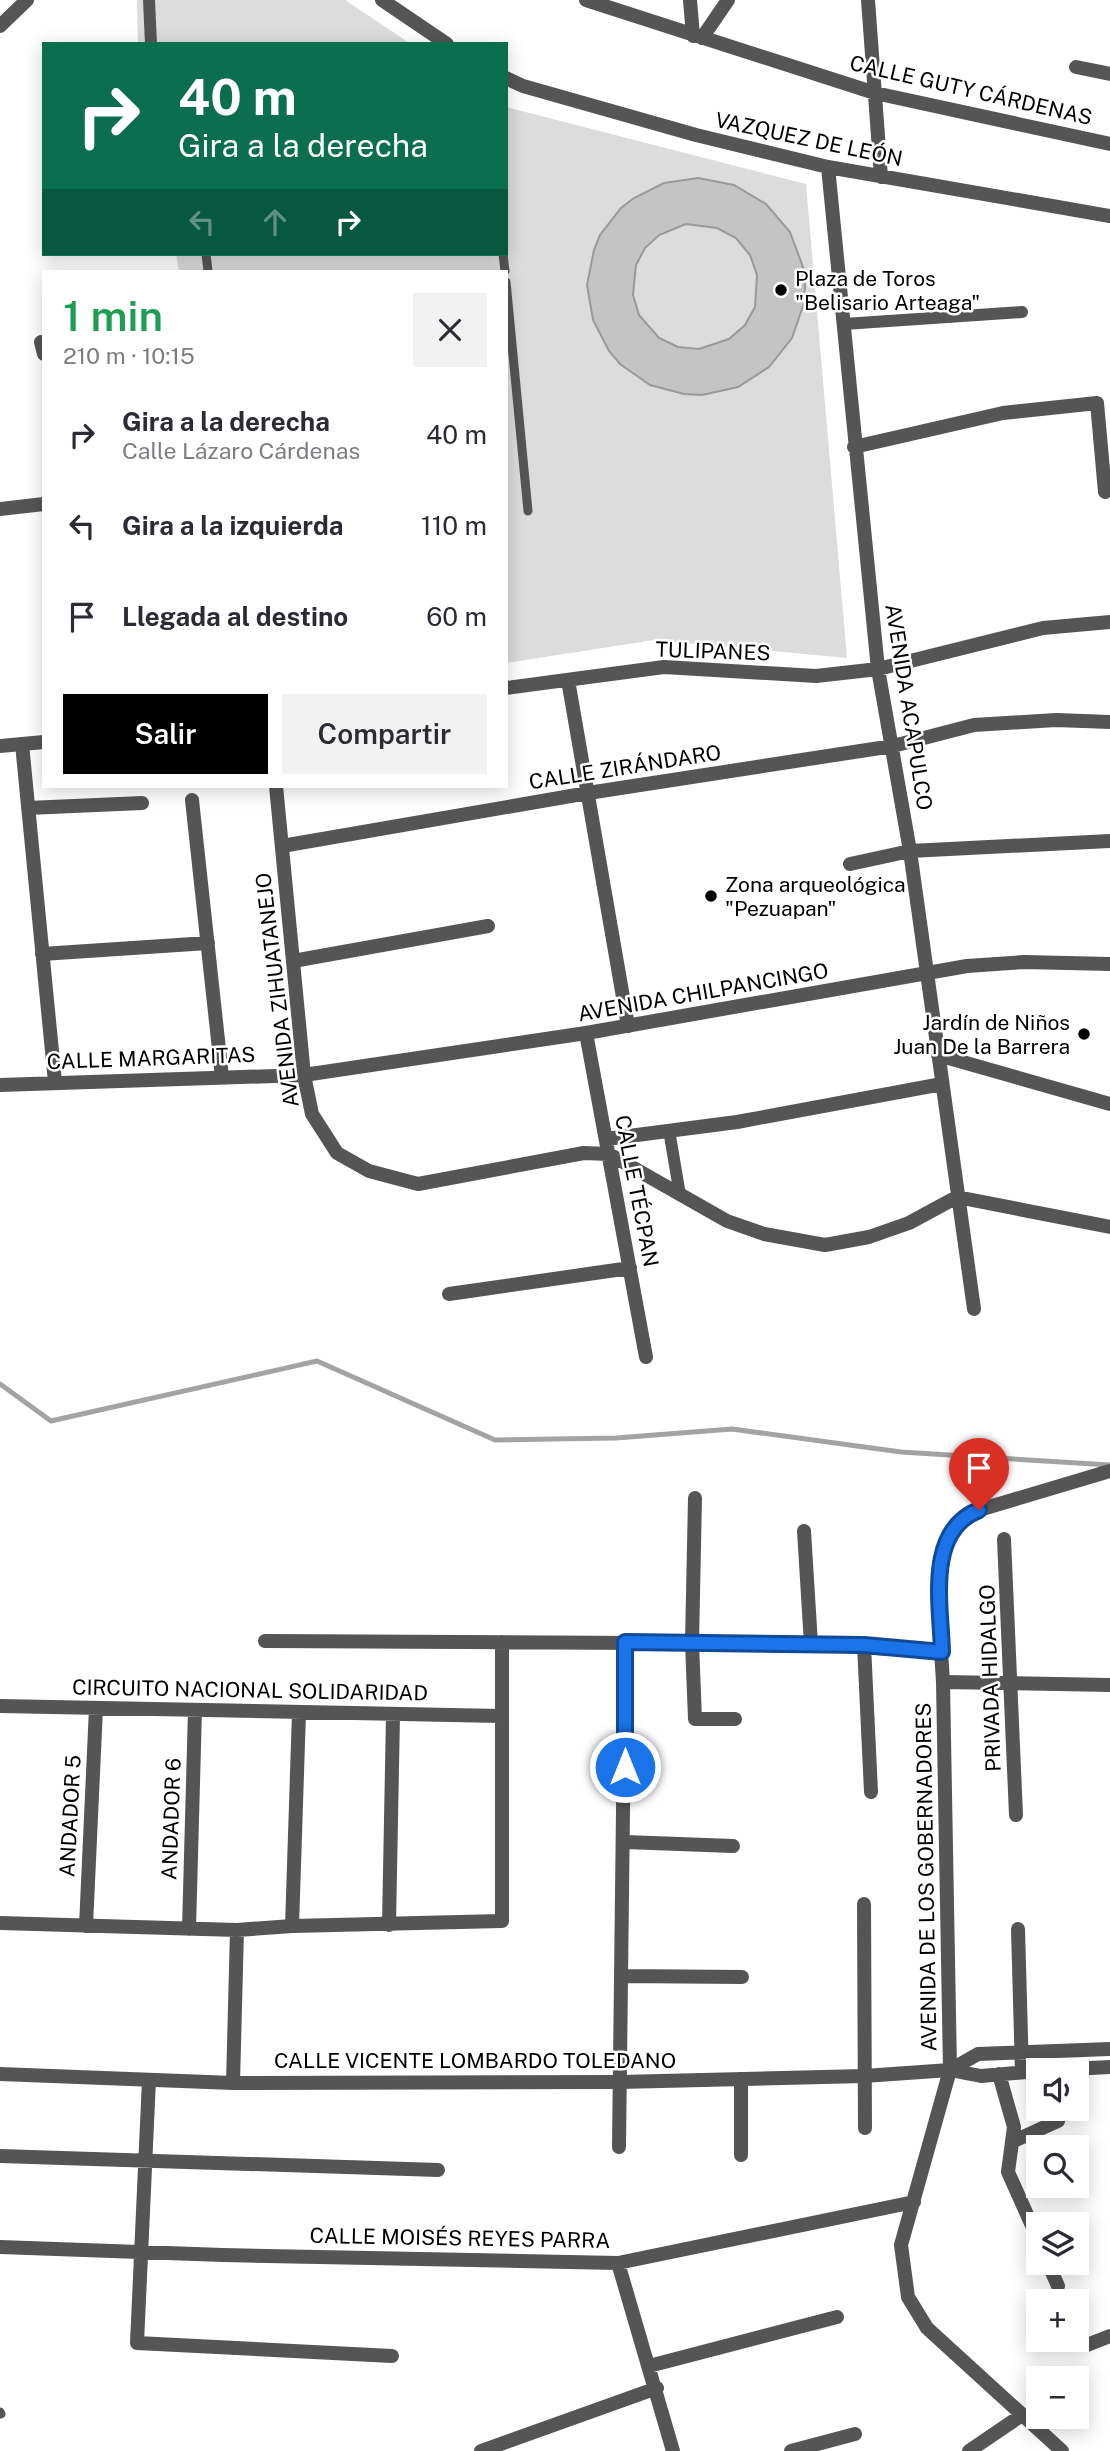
<!DOCTYPE html>
<html lang="es">
<head>
<meta charset="utf-8">
<style>
  :root { --surface:#fff; --page:#f2f2f3; --text:#2b2b33; --muted:#7c7c81; --accent:#000 }
  body { margin:0; font-family:"Public Sans",sans-serif; background:var(--page); color:var(--text); height:100vh; display:flex; flex-direction:column; font-size:26px; white-space:nowrap }
  * { box-sizing:border-box; margin:0 }
  p { font-size:23px; color:var(--muted) }
  .icon { flex:none; width:38px; height:38px; fill:none; stroke:currentColor; stroke-width:2; stroke-linecap:round; stroke-linejoin:round }
  .map { position:relative; flex:1; overflow:hidden }
  .details { position:absolute; left:42px; top:270px; width:466px; height:518px; display:flex; flex-direction:column; background:var(--surface); border-radius:0px; box-shadow:0 4px 18px #0003 }
  .details>* { flex:none }
  .banner { position:absolute; left:42px; top:42px; width:466px; height:214px; border-radius:0px; box-shadow:0 4px 18px #0003; background:#0b6e4f; color:#fff; overflow:hidden }
  .tools { position:absolute; left:1026px; top:2058px; display:grid; gap:14px }
  .tools a { display:grid; place-items:center; width:63px; height:63px; border-radius:0px; background:var(--surface); box-shadow:0 4px 18px #0003; font-size:35px }
  .pin { position:absolute; display:grid; place-items:center; width:60px; height:60px; color:#fff; margin:-72px -30px; border-radius:50% 50% 50% 0; rotate:-45deg; box-shadow:0 0 7px #0007 }
  .pin .icon { rotate:45deg }
  .me { position:absolute; width:77px; margin:-38px; rotate:0deg; stroke-linejoin:round; filter:drop-shadow(0 0 5px #0008) }
  .turn { display:flex; align-items:center; gap:24px; height:147px; padding:0 21px; font-size:32px }
  .turn .icon { width:91px; height:91px; stroke-width:2.5 }
  .turn b { display:block; font-size:49px; line-height:60px }
  .lanes { display:flex; align-items:center; height:66px; padding:0 21px; background:#0003; justify-content:center; gap:35px; direction:ltr }
  .lanes .off { opacity:.35 }
  .round { display:grid; place-items:center; flex:none; width:74px; height:74px; border-radius:0px; background:var(--page) }
  .summary { display:flex; align-items:center; justify-content:space-between; height:119px; padding:0 21px }
  h1 { font-size:42px; font-weight:600; line-height:52px; color:#1e9e55 }
  .action { display:flex; gap:14px; margin-top:auto; padding:14px 21px }
  .action a { flex:1; height:80px; border-radius:0px; background:var(--accent); color:#fff; font-size:28px; font-weight:600; line-height:80px; text-align:center }
  .action a+a { background:var(--page); color:var(--text) }
  ul { padding:0; list-style:none }
  li { display:flex; align-items:center; gap:21px; height:91px; padding:0 21px }
  li div { flex:1 }
  li b { display:block; font-size:26px }
  li em { font-style:normal }
  .map>svg:first-child { display:block }
  .green { fill:#dcdcdc }
  .lines { fill:none; stroke-linecap:round; stroke-linejoin:round }
  .stream { stroke:#a3a3a3; stroke-width:5 }
  .building { fill:#c4c4c4; stroke:#999; stroke-width:2; fill-rule:evenodd }
  .service { stroke:#555; stroke-width:9 }
  .pedestrian { stroke:#555; stroke-width:12 }
  .minor { stroke:#555; stroke-width:14 }
  .tertiary { stroke:#555; stroke-width:14 }
  .route-casing { stroke:#114b97; stroke-width:18 }
  .route { stroke:#1a73e8; stroke-width:12 }
  .poi-dot { fill:#000; stroke:#fff; stroke-width:2.5 }
  .labels { text-anchor:middle; dominant-baseline:central; stroke-width:5; stroke-linejoin:round; paint-order:stroke }
  .street-label { font-size:21px; fill:#000; stroke:#fff }
  .poi-label { font-size:21px; fill:#000; stroke:#fff; text-anchor:start }
</style>
</head>
<body>
<div class="map">
<svg width="1110" height="2451" viewBox="0 0 1110 2451">
  <rect width="100%" height="100%" fill="#fff"/>
  <!-- green -->
  <path class="green" d="M137,0H345L411,44H138Z
    M506,107L806,184L847,658L654,640L506,663V271H179L176,254H506Z"/>
  <g class="lines">
    <!-- stream -->
    <path class="stream" d="M0,1384L51,1421L317,1361L495,1440L616,1438L732,1429L901,1452L1110,1465"/>
  </g>
  <!-- building -->
  <path class="building" d="M698,178L734,185L766,204L790,232L803,267L805,285L804,303L792,338L769,367L738,387L702,395L684,394L650,385L620,364L609,351L593,320L587,285L594,250L600,235L621,208L634,198L664,183ZM686,224L717,228L736,238L750,255L757,275L755,307L745,325L729,339L699,349L678,347L659,338L639,315L633,295L636,265L645,248L659,235Z"/>
  <g class="lines">
    <!-- service -->
    <path class="service" d="M206,254L208,271
      M503,254L505,271
      M506,282L528,511
      M0,2412L1,2414"/>
    <!-- pedestrian -->
    <path class="pedestrian" d="M149,0L151,44
      M844,324L1022,312
      M669,1130L680,1195"/>
    <!-- minor -->
    <path class="minor" d="M382,0L447,44
      M586,0L875,93L1110,144
      M690,0L693,36
      M868,0L881,177
      M0,26L27,0
      M702,38L728,0
      M1076,67L1110,74
      M506,78L523,86L696,135L828,167L1110,216
      M828,167L878,669L910,851L974,1309
      M41,342L44,354
      M854,447L1003,413L1097,403L1105,492
      M0,509L44,504
      M568,680L628,1026
      M506,688L664,667L816,676L878,669L1043,628L1110,622
      M22,744L55,1082
      M192,800L222,1077
      M28,808L142,803
      M282,846L588,793L893,746L974,725L1056,720L1110,722
      M850,864L910,851L1110,841
      M42,954L208,943
      M293,961L488,926
      M586,1033L646,1357
      M938,1055L1110,1104
      M0,1085L304,1075L312,1114L337,1153L369,1171L418,1184L584,1153L609,1154L727,1221L764,1234L825,1245L869,1237L909,1223L957,1197L1110,1227
      M606,1139L737,1122L942,1084
      M449,1294L630,1268
      M695,1498L692,1643L695,1719H735
      M804,1531L811,1644
      M1004,1539L1016,1815
      M265,1641L811,1644L941,1652
      M864,1645L871,1792
      M943,1682C941,1647 934,1574 945,1543C951,1527 963,1516 979,1510L1110,1471
      M0,1706L500,1716
      M625,1842L733,1846
      M864,1904L865,2128
      M0,1923L237,1930L292,1926L502,1921V1642
      M389,1925L393,1715
      M86,1926L96,1708
      M292,1926L299,1713
      M189,1929L195,1710
      M1018,1929L1022,2072
      M623,1976L742,1977
      M950,2070L901,2245L908,2297L927,2328L1062,2451
      M950,2070L978,2054L1110,2049
      M950,2070L981,2076L1038,2071
      M1052,2070L1110,2067
      M999,2074L1014,2127L1008,2172L1038,2239
      M741,2079V2155
      M149,2080L137,2343L392,2356
      M233,2083L237,1930
      M1014,2141L1058,2121
      M619,2147L625,1642
      M0,2156L438,2170
      M0,2247L223,2255L618,2263L914,2202
      M618,2263L673,2451
      M1048,2263L1058,2286
      M1087,2345L1110,2336
      M649,2366L837,2317
      M481,2451L657,2388
      M791,2451L855,2434
      M969,2451L1022,2415"/>
    <!-- tertiary -->
    <path class="tertiary" d="M0,746L44,742
      M276,786L304,1075L586,1033L967,966L1024,962L1110,964
      M0,2074L233,2083L620,2082L864,2076L950,2070L943,1682L1110,1685"/>
  </g>
  <g class="lines">
    <defs>
      <path id="route" d="M625,1767V1642L864,1645L942,1652C941,1606 925,1531 979,1510"/>
    </defs>
    <!-- route casing -->
    <use href="#route" class="route-casing"/>
    <!-- route -->
    <use href="#route" class="route"/>
  </g>
  <!-- markers -->
  <g class="poi-dot">
    <circle cx="781" cy="290" r="7"/>
    <circle cx="711" cy="896" r="7"/>
    <circle cx="1084" cy="1034" r="7"/>
  </g>
  <g class="labels">
    <!-- street labels -->
    <g class="street-label">
      <text transform="translate(971 90) rotate(13)">CALLE GUTY CÁRDENAS</text>
      <text transform="translate(809 139) rotate(12)">VAZQUEZ DE LEÓN</text>
      <text transform="translate(713 651) rotate(2)">TULIPANES</text>
      <text transform="translate(909 707) rotate(81)">AVENIDA ACAPULCO</text>
      <text transform="translate(625 767) rotate(-9)">CALLE ZIRÁNDARO</text>
      <text transform="translate(277 990) rotate(-97)">AVENIDA ZIHUATANEJO</text>
      <text transform="translate(703 992) rotate(-10)">AVENIDA CHILPANCINGO</text>
      <text transform="translate(151 1058) rotate(-2)">CALLE MARGARITAS</text>
      <text transform="translate(637 1191) rotate(79)">CALLE TÉCPAN</text>
      <text transform="translate(990 1678) rotate(-92)">PRIVADA HIDALGO</text>
      <text transform="translate(250 1690) rotate(1)">CIRCUITO NACIONAL SOLIDARIDAD</text>
      <text transform="translate(70 1816) rotate(-87)">ANDADOR 5</text>
      <text transform="translate(171 1819) rotate(-88)">ANDADOR 6</text>
      <text transform="translate(926 1877) rotate(-91)">AVENIDA DE LOS GOBERNADORES</text>
      <text x="475" y="2060">CALLE VICENTE LOMBARDO TOLEDANO</text>
      <text transform="translate(460 2238) rotate(1)">CALLE MOISÉS REYES PARRA</text>
    </g>
    <!-- poi labels -->
    <g class="poi-label">
      <text x="795" y="278">Plaza de Toros<tspan x="795" dy="24">"Belisario Arteaga"</tspan></text>
      <text x="725" y="884">Zona arqueológica<tspan x="725" dy="24">"Pezuapan"</tspan></text>
      <text x="1070" y="1022" text-anchor="end">Jardín de Niños<tspan x="1070" dy="24">Juan De la Barrera</tspan></text>
    </g>
  </g>
</svg>
<div class="tools">
<a><svg class="icon" aria-label="sound" viewBox="0 0 24 24"><path d="M4 9h4l5-4v14l-5-4H4zM17 9q2 3 0 6"/></svg></a>
<a><svg class="icon" aria-label="search" viewBox="0 0 24 24"><circle cx="10" cy="10" r="6"/><path d="M15 15l6 6"/></svg></a>
<a><svg class="icon" aria-label="layers" viewBox="0 0 24 24"><path d="M12 4l9 5-9 5-9-5zM3 14l9 5 9-5"/></svg></a>
<a>+</a>
<a>−</a>
</div>
<div class="pin" style="left:979px;top:1510px;background:#d93025"><svg class="icon" aria-label="arrive" viewBox="0 0 24 24"><path d="M6 21V4h12l-3 4 3 4H6"/></svg></div>
<svg class="me" style="left:625px;top:1767px" viewBox="-20 -20 40 40"><circle r="17" fill="#1a73e8" stroke="#fff" stroke-width="3"/><path d="M0-11L8 9 0 5-8 9z" fill="#fff"/></svg>
<div class="banner">
<div class="turn"><svg class="icon" aria-label="right" viewBox="0 0 24 24"><path d="M7 20v-9h11M14 6l5 5-5 5"/></svg><div><b>40 m</b>Gira a la derecha</div></div>
<div class="lanes"><svg class="icon off" aria-label="left" viewBox="0 0 24 24"><path d="M17 20v-9H6M10 6l-5 5 5 5"/></svg><svg class="icon off" aria-label="ahead" viewBox="0 0 24 24"><path d="M12 20V5M6 11l6-6 6 6"/></svg><svg class="icon" aria-label="right" viewBox="0 0 24 24"><path d="M7 20v-9h11M14 6l5 5-5 5"/></svg></div>
</div>
<section class="details">
<div class="summary"><div><h1>1 min</h1><p>210 m · 10:15</p></div><a class="round"><svg class="icon" aria-label="close" viewBox="0 0 24 24"><path d="M6 6l12 12M18 6L6 18"/></svg></a></div>
<ul>
<li><svg class="icon" aria-label="right" viewBox="0 0 24 24"><path d="M7 20v-9h11M14 6l5 5-5 5"/></svg><div><b>Gira a la derecha</b><p>Calle Lázaro Cárdenas</p></div><em>40 m</em></li>
<li><svg class="icon" aria-label="left" viewBox="0 0 24 24"><path d="M17 20v-9H6M10 6l-5 5 5 5"/></svg><div><b>Gira a la izquierda</b></div><em>110 m</em></li>
<li><svg class="icon" aria-label="arrive" viewBox="0 0 24 24"><path d="M6 21V4h12l-3 4 3 4H6"/></svg><div><b>Llegada al destino</b></div><em>60 m</em></li>
</ul>
<div class="action"><a>Salir</a><a>Compartir</a></div>
</section>
</div>
</body>
</html>
